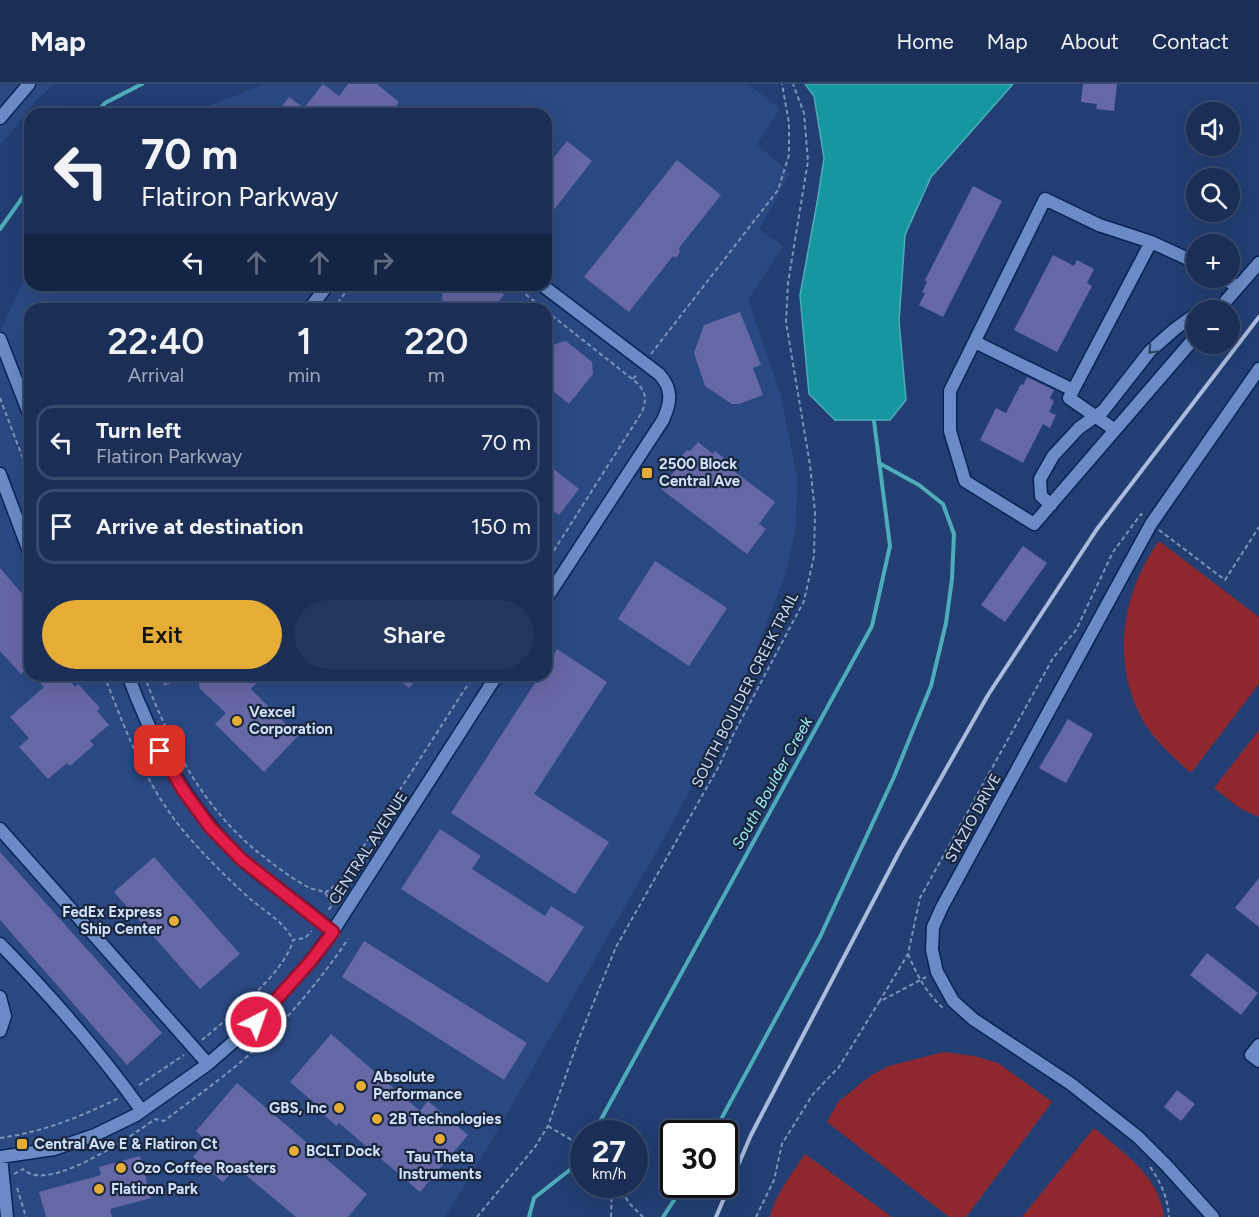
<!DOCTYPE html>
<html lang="en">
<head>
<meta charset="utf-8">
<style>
  :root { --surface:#1a2e56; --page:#23365c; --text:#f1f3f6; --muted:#9fa8b9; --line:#384a6c; --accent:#e5ad36 }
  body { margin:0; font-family:Figtree,sans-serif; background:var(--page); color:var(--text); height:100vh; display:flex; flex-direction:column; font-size:22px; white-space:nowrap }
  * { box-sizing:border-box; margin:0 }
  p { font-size:20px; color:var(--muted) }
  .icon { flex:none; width:33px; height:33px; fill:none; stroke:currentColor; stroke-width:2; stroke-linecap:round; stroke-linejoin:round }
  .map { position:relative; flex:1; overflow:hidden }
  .panel { position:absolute; left:24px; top:219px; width:528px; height:378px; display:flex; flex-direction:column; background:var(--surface); border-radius:18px; box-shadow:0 6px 24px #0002,0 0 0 2px var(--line) }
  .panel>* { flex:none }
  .top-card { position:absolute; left:24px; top:24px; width:528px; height:183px; border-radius:18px; box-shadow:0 6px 24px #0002,0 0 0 2px var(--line); background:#1a2e56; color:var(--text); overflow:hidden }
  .tools { position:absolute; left:1186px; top:18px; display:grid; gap:12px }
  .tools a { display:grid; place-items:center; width:54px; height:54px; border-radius:50%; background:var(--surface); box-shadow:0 6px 24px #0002,0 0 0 2px var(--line); font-size:30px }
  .speed { position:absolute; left:570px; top:1036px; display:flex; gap:12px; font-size:30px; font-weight:700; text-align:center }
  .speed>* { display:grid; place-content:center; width:78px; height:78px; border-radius:50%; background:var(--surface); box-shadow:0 6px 24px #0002,0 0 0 2px var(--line); line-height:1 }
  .speed small { font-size:15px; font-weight:400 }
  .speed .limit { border:3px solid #111; border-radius:9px; background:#fff; color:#111 }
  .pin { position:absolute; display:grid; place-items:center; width:51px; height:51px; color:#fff; margin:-26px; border-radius:12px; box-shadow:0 3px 9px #0006 }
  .me { position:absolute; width:66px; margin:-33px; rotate:41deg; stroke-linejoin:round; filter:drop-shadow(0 0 4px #0008) }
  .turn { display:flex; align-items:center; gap:21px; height:126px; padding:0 18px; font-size:27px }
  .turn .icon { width:78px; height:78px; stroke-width:2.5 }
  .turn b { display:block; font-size:42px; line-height:51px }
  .lanes { display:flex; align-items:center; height:57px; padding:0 18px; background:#0003; justify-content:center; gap:30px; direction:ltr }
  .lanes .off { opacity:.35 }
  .eta { display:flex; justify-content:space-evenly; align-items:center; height:102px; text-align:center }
  .eta b { font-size:36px; font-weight:600; line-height:42px }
  .button { display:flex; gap:12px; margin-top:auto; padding:12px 18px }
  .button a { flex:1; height:69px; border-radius:36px; background:var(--accent); color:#111; font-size:24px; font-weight:600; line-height:69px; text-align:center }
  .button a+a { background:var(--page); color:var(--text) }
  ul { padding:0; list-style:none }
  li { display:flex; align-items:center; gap:18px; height:75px; margin:0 12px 9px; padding:0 6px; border:3px solid var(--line); border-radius:18px }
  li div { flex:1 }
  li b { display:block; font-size:22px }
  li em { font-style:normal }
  header { display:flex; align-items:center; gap:36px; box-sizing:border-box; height:84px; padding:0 30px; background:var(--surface); border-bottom:2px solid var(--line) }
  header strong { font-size:28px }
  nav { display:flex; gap:33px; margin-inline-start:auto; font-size:21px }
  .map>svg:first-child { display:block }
  .built { fill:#2a4983; fill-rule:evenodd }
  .green { fill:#8f282e }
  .water { fill:#16969e; stroke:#4eacba; stroke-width:1.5 }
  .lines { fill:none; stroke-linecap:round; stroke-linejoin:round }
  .stream { stroke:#4eacba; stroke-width:4 }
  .building { fill:#6667a5 }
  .minor-casing { stroke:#092355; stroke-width:15 }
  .path { stroke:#7d92b9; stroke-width:2; stroke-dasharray:4.5 3; stroke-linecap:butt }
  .minor { stroke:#6a8bc5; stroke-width:12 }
  .rail { stroke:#aabbdc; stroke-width:4 }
  .oneway { stroke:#314566 }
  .route-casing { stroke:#92132f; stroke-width:15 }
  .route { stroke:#e11d48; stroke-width:10 }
  .poi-dot { fill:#e5ad36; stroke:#19273e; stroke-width:2 }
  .labels { text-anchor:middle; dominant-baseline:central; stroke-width:4.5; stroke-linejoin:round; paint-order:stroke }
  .poi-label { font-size:15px; font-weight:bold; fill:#d2e0fa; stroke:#19273e; text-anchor:start }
  .street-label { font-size:15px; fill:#d2e0fa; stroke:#19273e }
  .water-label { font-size:16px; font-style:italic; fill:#9ff0f6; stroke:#19273e }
</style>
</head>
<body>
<header>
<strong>Map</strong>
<nav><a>Home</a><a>Map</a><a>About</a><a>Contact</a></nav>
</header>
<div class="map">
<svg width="1259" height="1133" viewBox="0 0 1259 1133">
  <rect width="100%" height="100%" fill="#223e73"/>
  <!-- built -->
  <path class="built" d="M0,0H54L33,20L0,62Z
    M266,0H748L780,25L757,60L790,90L759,145L783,162L748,216L780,309L797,393L796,444L785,492L738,611L675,735L489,1061L445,1133H0V247L21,202L30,192V201H546V30H188ZM30,225H546V591H30Z"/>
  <!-- green -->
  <path class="green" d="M1159,457L1259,533V600L1191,689C1173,673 1154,656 1142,635C1111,578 1122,508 1159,457Z
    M1259,646V733L1241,725L1214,704Z
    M944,968L974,972L998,979L1052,1018L966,1133H949L827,1038L838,1018L870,992L889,982Z
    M1094,1044C1123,1068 1160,1093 1164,1133H1022Z
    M805,1070L892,1133H770C775,1110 792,1090 805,1070Z"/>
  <!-- water -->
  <path class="water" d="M805,0H1013L931,93L905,151L899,237L906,316L890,336H835L809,310L800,211L817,119L824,74L814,12Z"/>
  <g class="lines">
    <!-- stream -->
    <path class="stream" d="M95,30L105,19L142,0
      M0,145L30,103
      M593,1050L872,542L890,462L874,337
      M713,1050L820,853L894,693L931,602L946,539L952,495L954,450L943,420L919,401L879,379
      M529,1133L534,1114L576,1081L584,1067
      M663,1133L684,1101"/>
  </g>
  <!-- building -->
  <path class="building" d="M323,0L339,12L348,0H377L399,18L389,30H276L289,13L304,24Z
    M1083,0H1117L1114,27L1096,25L1097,20L1081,18Z
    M567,57L592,77L546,136V73L551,77Z
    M677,76L721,111L679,164L680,168L676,174L673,172L629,228L584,193Z
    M973,102L1002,117L943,233L919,221L925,209L922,208L927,198L925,196Z
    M1053,171L1074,182L1077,176L1094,185L1087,199L1092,202L1057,268L1014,246Z
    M449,201H492L504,211L492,225H448L443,221L442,210Z
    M740,228L761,281L753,284L763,311L739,320H732L705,302L694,269L704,241Z
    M566,257L592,278L593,290L569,320L546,301V270L555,260Z
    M1027,293L1054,306L1050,314L1054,317L1049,328L1056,331L1050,344L1043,340L1023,379L980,356L996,324L1006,329L1021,300L1023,301Z
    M698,358L713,370L715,367L724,374L721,377L775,418L759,440L766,445L747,470L661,405L681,378L678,376L687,366L690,367Z
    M546,379L579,405L559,431L555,428L546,440Z
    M1023,462L1047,479L1005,538L981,521Z
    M655,477L727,524L689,582L618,535Z
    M0,484L24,512L30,507V580L21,590L0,567Z
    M557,565L607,598L534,710L609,758L575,810L451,729L540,591H546V582Z
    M33,591H65L75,603L78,600L100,624L97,627L109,641L90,657L94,661L70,682L67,679L48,695L19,663L29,654L10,633L44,603Z
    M160,591H191V592L164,602Z
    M197,591H264L251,605L298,652L264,688L215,640L226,629L200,605Z
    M393,591H420L409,604Z
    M1068,635L1093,650L1066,699L1039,684Z
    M440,745L481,772L472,785L545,832L551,822L584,843L548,899L401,805Z
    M0,768L162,949L127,981L0,836Z
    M154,773L240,870L200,905L114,808Z
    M1259,794V843L1235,824Z
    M364,857L527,959L504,996L342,893Z
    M1207,869L1258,909L1241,931L1190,891Z
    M331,950L420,1027L428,1017L468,1051L420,1108L339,1039L336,1042L324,1031L326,1029L290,998Z
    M237,999L367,1110L348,1133H296L236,1083L223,1098L193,1073L206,1057L196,1047Z
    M1177,1006L1195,1020L1181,1037L1164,1023Z
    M140,1072L151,1114L110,1125L112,1133H46L39,1108L101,1091L99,1083Z"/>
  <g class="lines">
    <defs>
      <path id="minor" d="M0,34L29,0
        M1197,179L1151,158L1099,141L1045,115L950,307V347L965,397L1034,440L1197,251
        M1224,194L1237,203
        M542,201L659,290C673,305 671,318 663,336L546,515
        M309,225L328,201
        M1218,226L1259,179
        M0,255L30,332
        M975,258L1073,306
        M1115,346L1069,314L1151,158
        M0,390L30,470
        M1051,421L1041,412L1040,395L1053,372L1079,344L1103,327L1150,267L1175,245L1197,229
        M128,591C153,660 187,722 239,773C249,783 261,791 271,799C292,815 312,831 333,847
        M0,745L208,980
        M0,860C51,912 99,967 142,1027
        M0,913L5,932L0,947
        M1259,961L1251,971L1259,977
        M0,1073L54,1065L95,1051L136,1031L208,980L256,938L310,878L333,847L497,591
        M1,1073L7,1133
        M1213,1133L1166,1081L1138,1053L1071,1000L973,935L953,917L937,888L932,866L933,843L942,823L1151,440L1259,285"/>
    </defs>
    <!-- minor casing -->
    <use href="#minor" class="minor-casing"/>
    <!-- path -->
    <path class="path" d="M514,201L544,225
      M333,225L351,201
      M546,227L636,298C646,308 647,314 642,328L546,479
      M651,270L778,106L789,71V39L782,0
      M633,295L638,289
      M0,314L30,393
      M1159,446L1225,496L1259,443
      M104,591C126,647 146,703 186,750C205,772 226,793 247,812C263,827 283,836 293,856
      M144,591C169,658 202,723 259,769C274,781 291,794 308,803C313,806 321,806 325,809C328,812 330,818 332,821L327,828
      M325,809L338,799L349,785L474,591
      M908,870C917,891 926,909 944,925
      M879,918L908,870L920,814L1053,574L1076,546L1113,468L1141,430L1144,433
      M202,956C228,934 285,889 293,856L305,854L312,847
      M139,1001L184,971
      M548,1042L584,1063
      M0,1054C43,1048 80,1033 119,1014
      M1150,1083C1161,1098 1168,1115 1169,1133
      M14,1090L23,1085C25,1087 28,1089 31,1090C61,1100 130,1053 155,1035L164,1037C186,1020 209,1004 231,986C274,952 318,900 348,855
      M617,1101L630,1120L643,1133
      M17,1104L26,1133
      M477,1133L535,1063L548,1042L578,957L616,863L719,682L733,651L804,517L814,472L815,428L810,381L786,238L788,199L808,77L804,29L793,0
      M611,1133L612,1101
      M756,1133L774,1096L782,1060L813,1010L839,983L879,918L926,893"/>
    <!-- minor -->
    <use href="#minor" class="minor"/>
    <!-- rail -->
    <path class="rail" d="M716,1133L751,1051L798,961L899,768L988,611L1097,445L1259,233"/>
  </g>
  <!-- one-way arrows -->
  <defs><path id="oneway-chevron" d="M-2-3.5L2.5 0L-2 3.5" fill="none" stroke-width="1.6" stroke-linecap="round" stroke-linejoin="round" transform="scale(1.5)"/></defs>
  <use class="oneway" href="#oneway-chevron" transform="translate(1152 266) rotate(133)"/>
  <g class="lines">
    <defs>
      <path id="route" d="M160,667L183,706L210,743L241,775L333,848L310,878L256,938"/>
    </defs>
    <!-- route casing -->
    <use href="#route" class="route-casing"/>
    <!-- route -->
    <use href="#route" class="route"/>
  </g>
  <!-- markers -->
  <g class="poi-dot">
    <rect x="641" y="383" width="12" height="12" rx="3"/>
    <circle cx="237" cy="637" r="6"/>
    <circle cx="174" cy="837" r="6"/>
    <circle cx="361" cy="1002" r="6"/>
    <circle cx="339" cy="1024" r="6"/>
    <circle cx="377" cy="1035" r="6"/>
    <circle cx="440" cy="1055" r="6"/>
    <rect x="16" y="1054" width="12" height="12" rx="3"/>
    <circle cx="294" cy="1067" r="6"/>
    <circle cx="121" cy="1084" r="6"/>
    <circle cx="99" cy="1105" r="6"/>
  </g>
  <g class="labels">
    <!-- poi labels -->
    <g class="poi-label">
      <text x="659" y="380">2500 Block<tspan x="659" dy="17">Central Ave</tspan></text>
      <text x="249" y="628">Vexcel<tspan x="249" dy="17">Corporation</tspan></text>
      <text x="162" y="828" text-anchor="end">FedEx Express<tspan x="162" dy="17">Ship Center</tspan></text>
      <text x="373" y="993">Absolute<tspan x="373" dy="17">Performance</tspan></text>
      <text x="327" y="1024" text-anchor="end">GBS, Inc</text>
      <text x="389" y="1035">2B Technologies</text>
      <text x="34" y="1060">Central Ave E &amp; Flatiron Ct</text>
      <text x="306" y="1067">BCLT Dock</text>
      <text x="440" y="1073" text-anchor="middle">Tau Theta<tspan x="440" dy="17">Instruments</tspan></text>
      <text x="133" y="1084">Ozo Coffee Roasters</text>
      <text x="111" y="1105">Flatiron Park</text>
    </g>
    <!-- street labels -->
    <g class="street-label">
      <text transform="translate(745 606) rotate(-63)">SOUTH BOULDER CREEK TRAIL</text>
      <text transform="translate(973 734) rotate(-61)">STAZIO DRIVE</text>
      <text transform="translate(368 764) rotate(-57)">CENTRAL AVENUE</text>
    </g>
    <!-- water labels -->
    <g class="water-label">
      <text transform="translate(772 699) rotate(-61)">South Boulder Creek</text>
    </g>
  </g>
</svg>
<div class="tools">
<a><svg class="icon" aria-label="sound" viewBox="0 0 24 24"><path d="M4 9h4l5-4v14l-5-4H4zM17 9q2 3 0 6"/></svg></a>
<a><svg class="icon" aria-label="search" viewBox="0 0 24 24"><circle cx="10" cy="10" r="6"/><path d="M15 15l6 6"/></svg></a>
<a>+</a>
<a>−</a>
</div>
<div class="speed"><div>27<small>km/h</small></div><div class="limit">30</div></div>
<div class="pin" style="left:160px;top:667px;background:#d93025"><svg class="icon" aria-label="arrive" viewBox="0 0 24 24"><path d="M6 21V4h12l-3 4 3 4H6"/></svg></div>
<svg class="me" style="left:256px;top:938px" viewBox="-20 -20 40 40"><circle r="17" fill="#e11d48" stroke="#fff" stroke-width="3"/><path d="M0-11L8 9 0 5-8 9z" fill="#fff"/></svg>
<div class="top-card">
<div class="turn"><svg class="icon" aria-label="left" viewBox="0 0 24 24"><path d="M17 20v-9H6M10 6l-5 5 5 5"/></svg><div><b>70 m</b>Flatiron Parkway</div></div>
<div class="lanes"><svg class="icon" aria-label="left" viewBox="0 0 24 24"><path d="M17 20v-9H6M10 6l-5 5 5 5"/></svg><svg class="icon off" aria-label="ahead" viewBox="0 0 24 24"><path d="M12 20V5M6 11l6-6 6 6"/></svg><svg class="icon off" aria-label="ahead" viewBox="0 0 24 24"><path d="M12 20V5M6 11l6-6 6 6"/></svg><svg class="icon off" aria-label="right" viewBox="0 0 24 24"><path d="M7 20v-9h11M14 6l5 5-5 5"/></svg></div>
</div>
<section class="panel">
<div class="eta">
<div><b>22:40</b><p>Arrival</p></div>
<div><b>1</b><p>min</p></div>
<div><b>220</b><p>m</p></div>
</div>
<ul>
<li><svg class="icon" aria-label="left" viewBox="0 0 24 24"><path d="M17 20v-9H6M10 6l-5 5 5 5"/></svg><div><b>Turn left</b><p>Flatiron Parkway</p></div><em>70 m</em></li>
<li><svg class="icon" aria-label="arrive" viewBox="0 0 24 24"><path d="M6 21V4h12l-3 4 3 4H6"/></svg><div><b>Arrive at destination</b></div><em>150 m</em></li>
</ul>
<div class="button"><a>Exit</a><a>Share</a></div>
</section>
</div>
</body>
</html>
